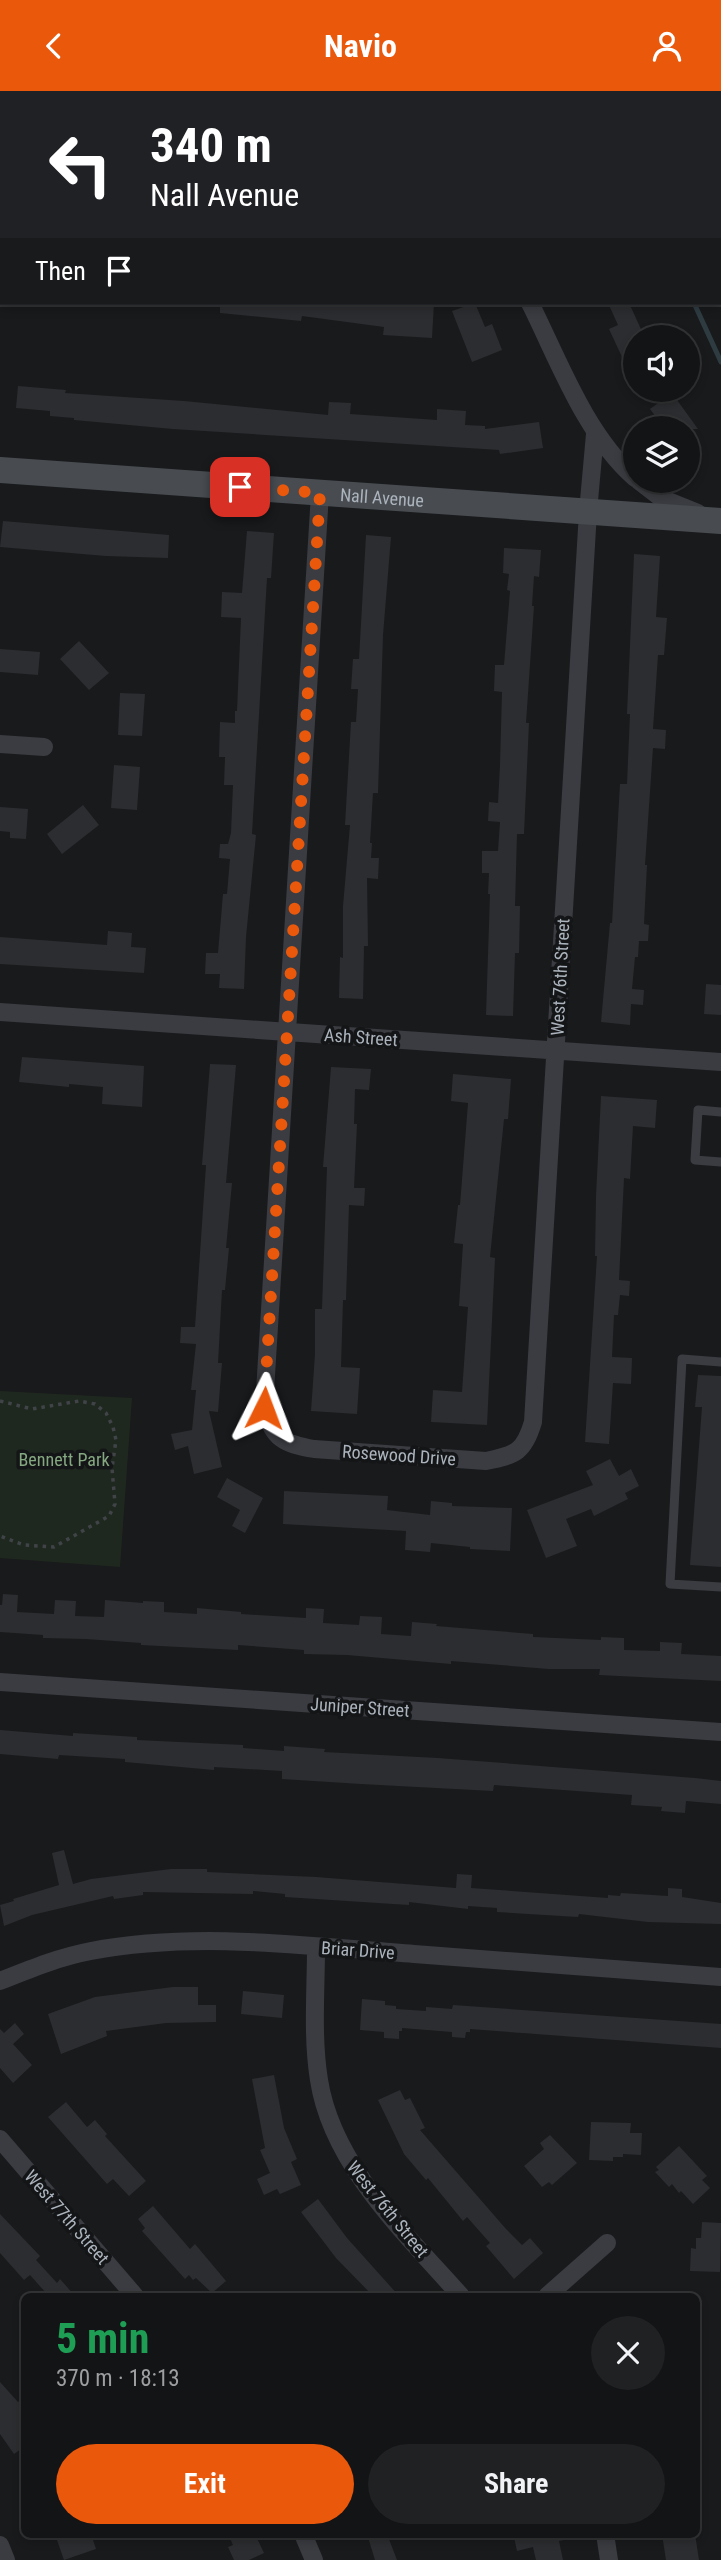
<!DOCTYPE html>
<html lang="en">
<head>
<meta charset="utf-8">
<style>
  :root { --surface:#131415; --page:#202122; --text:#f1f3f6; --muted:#9d9ea0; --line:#323334; --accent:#ea580c }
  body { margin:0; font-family:"Roboto Condensed",sans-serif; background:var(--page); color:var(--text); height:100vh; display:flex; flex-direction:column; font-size:26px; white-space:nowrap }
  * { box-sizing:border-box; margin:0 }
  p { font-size:23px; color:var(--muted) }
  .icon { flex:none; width:38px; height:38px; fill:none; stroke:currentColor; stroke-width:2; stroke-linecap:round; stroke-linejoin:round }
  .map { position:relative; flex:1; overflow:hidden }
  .panel { position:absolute; left:21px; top:2202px; width:679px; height:245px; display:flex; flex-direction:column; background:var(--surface); border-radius:10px; box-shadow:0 4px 10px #0003,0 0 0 2px var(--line) }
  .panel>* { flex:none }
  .hud { position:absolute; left:0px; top:0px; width:721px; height:214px; box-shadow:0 4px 10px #0003,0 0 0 2px var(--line); background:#202124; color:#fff; overflow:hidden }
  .buttons { position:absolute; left:623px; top:234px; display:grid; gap:14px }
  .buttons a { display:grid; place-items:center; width:77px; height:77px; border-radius:50%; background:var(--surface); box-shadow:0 4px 10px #0003,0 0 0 2px var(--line); font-size:35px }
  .pin { position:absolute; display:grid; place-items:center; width:60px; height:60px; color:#fff; margin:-30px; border-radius:14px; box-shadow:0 4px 10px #0006 }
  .me { position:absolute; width:77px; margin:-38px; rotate:3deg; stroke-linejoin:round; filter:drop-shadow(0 0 5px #0008) }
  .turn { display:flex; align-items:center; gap:24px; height:147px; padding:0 35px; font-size:32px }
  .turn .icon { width:91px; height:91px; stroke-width:2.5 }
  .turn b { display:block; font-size:49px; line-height:60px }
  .then { display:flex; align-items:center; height:66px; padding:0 35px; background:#0003; gap:14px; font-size:26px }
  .round { display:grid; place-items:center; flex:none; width:74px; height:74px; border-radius:37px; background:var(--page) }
  .overview { display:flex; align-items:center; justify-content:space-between; height:119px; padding:0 35px }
  h1 { font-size:42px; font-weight:700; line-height:52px; color:#1e9e55 }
  .cta { display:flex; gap:14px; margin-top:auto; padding:14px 35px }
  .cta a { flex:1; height:80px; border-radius:42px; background:var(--accent); color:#fff; font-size:28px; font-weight:700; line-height:80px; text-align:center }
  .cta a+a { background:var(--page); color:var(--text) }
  header { display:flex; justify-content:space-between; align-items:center; height:91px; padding:0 35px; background:var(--accent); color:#fff; font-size:32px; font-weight:700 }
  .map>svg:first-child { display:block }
  .green { fill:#1f281f }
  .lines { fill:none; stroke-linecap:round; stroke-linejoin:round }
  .stream { stroke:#2e3c41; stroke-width:5 }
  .building { fill:#2c2d30 }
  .path { stroke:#404448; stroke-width:3.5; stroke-dasharray:3.5 5; stroke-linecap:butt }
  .service { stroke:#3a3c41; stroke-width:9 }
  .minor { stroke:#3a3c41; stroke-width:18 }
  .secondary { stroke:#484c51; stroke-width:26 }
  .route { stroke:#ea580c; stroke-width:12; stroke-dasharray:0 21.6 }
  .labels { text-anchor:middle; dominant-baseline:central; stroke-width:7; stroke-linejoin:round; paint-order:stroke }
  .street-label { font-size:18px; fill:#abb3bc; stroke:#141517 }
  .park-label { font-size:18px; fill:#85a881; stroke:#141517 }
</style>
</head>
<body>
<header><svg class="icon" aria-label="back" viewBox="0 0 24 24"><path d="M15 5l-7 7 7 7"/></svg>Navio<svg class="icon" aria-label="person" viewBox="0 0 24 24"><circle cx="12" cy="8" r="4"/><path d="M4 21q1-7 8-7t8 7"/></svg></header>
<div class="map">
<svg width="721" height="2469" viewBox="0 0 721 2469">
  <rect width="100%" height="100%" fill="#191a1c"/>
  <!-- green -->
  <path class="green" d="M0,1300L132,1307L120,1476L0,1467Z"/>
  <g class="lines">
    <!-- stream -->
    <path class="stream" d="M588,0L589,2
      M694,212L721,271"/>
  </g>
  <!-- building -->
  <path class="building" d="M220,212H434L432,247L383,244L384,236L302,225L301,230L220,222Z
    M475,212L485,236L492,233L502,259L472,271L452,220Z
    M608,212H629L645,247H635V294L609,238L618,234Z
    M18,295L66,299L65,302L184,310L328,324L329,311L351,312L350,323L437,329V318L466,320L465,334L485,335V338L539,331L543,357L500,363L499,359L173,338L74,329V327L50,325V320L16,317Z
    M672,302L698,338H665L650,318Z
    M3,430L169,444L168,467L106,465L0,456Z
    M247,440L274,442L271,487H267L252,743L256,744L246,846L244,898L219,897L220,883H205L206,862H218L223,803H227L230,768L219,767L220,753H228L231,742L233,694H224L225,666H219L220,631L235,632V620H237L241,527L221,526L222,501L242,502Z
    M366,444L391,446L383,544L378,702H373L370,752H372L371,767H379L378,788L367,787L368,855H364L363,908L339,907L340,866L343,867V815L350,734H345L351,631H356L358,598H351L353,568H359Z
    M504,457L541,459L539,486L534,485L532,515H534L526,632H529L524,743H517L515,815H520L519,862H515L513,925L486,924L490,803H488L489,782H482V760H498L500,731L488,730L489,711L498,712L500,674L502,601L494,600L495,574H504L510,500L507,499L509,483L503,482Z
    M634,463L660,465L656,526L667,527L664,564H658L653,638L666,639L665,658L653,657L645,774H647L644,833L649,834L648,850H639L638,866H635L632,898L644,899L643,914L631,913L630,934L601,931L610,832H612L620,693H627L630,623H627Z
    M79,550L109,582L89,599L60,568Z
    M0,558L40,561L38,584L0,581Z
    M120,602L145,603L142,645L118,644Z
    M114,674L140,676L137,719L111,717Z
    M83,714L99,734L62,763L47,743Z
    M0,716L28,718L26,748L10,747V741L0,740Z
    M108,840L132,842L131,856L146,857L144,882L0,873V846L107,854Z
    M706,893L721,894V924L704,923Z
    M22,966L144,975L142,1016L102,1013L103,996L69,993V996L19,991Z
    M210,973L236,974L226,1092H232L226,1157H229L225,1199H222L218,1272H222L218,1321L209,1320L222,1376L194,1383L188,1355L175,1359L171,1343L192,1339L196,1299H191L196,1253L180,1252L181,1236H195L206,1074H202Z
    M331,976L371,978L369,999L355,998L354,1033H357L354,1097H365L364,1115L349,1114L346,1209H343L341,1276L360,1277L357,1323L311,1320L315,1263V1218H322L327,1076H323Z
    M453,983L511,988L508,1028H504L490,1166L495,1167L487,1334L431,1331L433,1299L462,1301L468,1216L459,1215L463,1153L454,1152L458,1114H460L468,1012L451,1010Z
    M601,1005L657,1009L655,1037L633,1035L630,1088L624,1087L619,1189L630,1190L629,1205L620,1204L618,1224H614L612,1266L632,1267L631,1293L613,1292L609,1353L585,1351L597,1165H595L596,1105Z
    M698,1284L721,1285V1476L690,1474L702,1316H695Z
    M610,1368L619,1385L631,1378L639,1395L625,1402L628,1408L594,1425L591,1418L566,1428L577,1455L546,1467L527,1419L593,1394L586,1380Z
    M227,1387L263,1407L245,1442L232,1435L240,1419L217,1406Z
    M284,1400L388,1405L387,1419L430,1424L431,1410L452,1412V1415L512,1417L510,1460L470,1458V1456L431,1452L430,1461L405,1459L406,1440L283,1433Z
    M3,1503L18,1504L17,1521L54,1523L55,1509L76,1510L75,1525L104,1526L105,1509L143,1512V1510L164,1511V1521L197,1523V1517L241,1521V1523L306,1527V1517L324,1518L323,1532L359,1534L360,1525L382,1526L381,1543L411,1545L412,1531L437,1533L436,1535L533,1543V1546L601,1549V1546L624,1547V1559L660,1560V1551L682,1552L681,1563L721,1565V1590L599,1584L600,1578H549L451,1570V1573L347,1564L304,1563V1559L238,1554V1559L141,1554V1552L86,1548L43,1547V1544L0,1541V1514H2Z
    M0,1639L73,1645V1642L137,1646V1649L243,1654V1657L284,1660V1655L325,1658L324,1661L438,1667L695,1687L721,1690V1713L686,1710L685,1722L661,1720L662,1716L631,1714L632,1704L494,1694L493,1700L361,1693L282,1688V1680L214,1676V1679L125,1671V1668L59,1664L58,1668L0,1663Z
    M64,1759L73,1793L91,1788L171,1778H207V1781L316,1786L456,1797L457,1783L472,1784L471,1797L608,1807V1804L620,1805L621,1802L668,1805V1797L682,1798V1806L721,1812V1833L648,1831L579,1823L578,1826L497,1821V1817L468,1815V1818L409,1811V1814L285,1806V1803L253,1800V1803L143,1801V1804L114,1808L113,1805L32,1824L4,1835L0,1814L14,1810L13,1808L59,1794L52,1762Z
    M173,1896H198V1914H216V1931L166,1932L106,1940L107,1945L61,1963L48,1923L95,1906Z
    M243,1900L284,1904L282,1927L241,1923Z
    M362,1908L385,1910V1914L396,1915V1918L426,1920V1916L452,1918L453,1914L721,1933V1957L470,1938V1941H466L465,1947L452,1946V1941L402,1937V1940H399V1948L384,1947V1941L360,1939Z
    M15,1932L24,1943L13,1953L32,1974L13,1992L0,1977V1938L4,1942Z
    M274,1984L284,2037L297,2068L291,2071L301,2094L280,2103L277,2098L264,2104L257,2088L270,2082L260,2059L265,2057L252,1988Z
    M400,1999L405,2009L410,2007L425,2037L420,2039L506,2138L522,2154L530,2147L543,2162L514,2188L486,2155L490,2152L467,2126L463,2130L428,2087L426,2089L404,2063L378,2009Z
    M66,2011L87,2036L95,2029L107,2043L105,2045L146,2090L129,2105L113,2088L107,2093L48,2026Z
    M591,2031L631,2032L630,2042H642L641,2064L623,2063V2066H613V2070L589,2069Z
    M550,2044L577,2072L552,2094L549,2091L542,2096L524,2075L544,2058L540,2052Z
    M679,2055L707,2085L702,2089L710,2097L693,2113L681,2100L679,2102L672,2093L669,2096L655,2081L659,2079L656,2076Z
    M318,2108L347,2147L399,2205H373L336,2167L301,2121Z
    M153,2115L190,2158L195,2153L226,2190L212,2202L196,2187L193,2189L189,2184L185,2188L142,2140L145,2137L138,2128Z
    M0,2123L40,2165L36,2169L57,2192L60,2188L75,2205H42L46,2202L30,2184L24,2189L0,2162Z
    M702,2131L721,2132L720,2181L690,2180L691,2157L696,2158V2147H701Z
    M0,2291L18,2311L24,2307V2356L14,2363L0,2343Z
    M60,2443H91L96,2458L64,2469L57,2449L62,2447Z
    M228,2443H255L264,2462L249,2469H234L228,2456L233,2454Z
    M367,2443H387L397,2469H375Z
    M526,2443H564V2449L559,2450L563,2469H536L533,2456L517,2460L514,2446Z
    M662,2443H695L699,2469H666Z"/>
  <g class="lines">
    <!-- path -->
    <path class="path" d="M0,1310L32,1318L79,1310L95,1313L106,1322L113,1336L116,1349L112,1377L115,1413L109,1425L54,1456L24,1454L0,1445"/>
    <!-- service -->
    <path class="service" d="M721,1021L698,1019L695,1069L721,1071
      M721,1271L682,1268L670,1493L721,1496"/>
    <!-- minor -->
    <path class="minor" d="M410,0L411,2
      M0,130L2,131
      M530,212C559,270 585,343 635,387
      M639,390L661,407L698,422
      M320,402L264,1317C275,1349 282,1352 314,1358L486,1370C516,1364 524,1361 533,1331L588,421L595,343
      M0,653L44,656
      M0,921L721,971
      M0,1591L721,1641
      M316,1856C316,1900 312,1946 319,1989C332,2074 406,2143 461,2205
      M0,1890C30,1878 59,1866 91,1860C196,1840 308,1855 414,1863C516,1871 619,1878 721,1886
      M0,2048L135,2205
      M547,2205L607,2152
      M303,2443L314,2469
      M605,2443L609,2469
      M0,2454L6,2469"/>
    <!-- secondary -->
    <path class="secondary" id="s1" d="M0,379L721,430"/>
  </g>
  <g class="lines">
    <!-- route -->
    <path class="route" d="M240,396L320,402L264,1317"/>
  </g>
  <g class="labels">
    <!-- street labels -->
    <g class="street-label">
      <text stroke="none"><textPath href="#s1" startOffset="383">Nall Avenue</textPath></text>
      <text transform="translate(560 886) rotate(-87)">West 76th Street</text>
      <text transform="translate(361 946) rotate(4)">Ash Street</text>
      <text transform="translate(399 1364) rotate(4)">Rosewood Drive</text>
      <text transform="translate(360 1616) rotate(4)">Juniper Street</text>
      <text transform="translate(358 1859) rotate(4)">Briar Drive</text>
      <text transform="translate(388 2118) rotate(51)">West 76th Street</text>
      <text transform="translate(67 2126) rotate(49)">West 77th Street</text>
    </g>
    <!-- park labels -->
    <g class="park-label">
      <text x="64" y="1368">Bennett Park</text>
    </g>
  </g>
</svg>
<div class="buttons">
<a><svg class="icon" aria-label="sound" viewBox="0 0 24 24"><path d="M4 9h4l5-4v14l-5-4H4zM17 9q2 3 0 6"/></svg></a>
<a><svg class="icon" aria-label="layers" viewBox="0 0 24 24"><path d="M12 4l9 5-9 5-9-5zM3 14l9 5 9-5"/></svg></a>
</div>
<div class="pin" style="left:240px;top:396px;background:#d93025"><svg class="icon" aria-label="arrive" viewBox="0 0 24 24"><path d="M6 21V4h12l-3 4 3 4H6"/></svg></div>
<svg class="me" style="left:264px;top:1317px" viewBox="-20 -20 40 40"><path d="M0-17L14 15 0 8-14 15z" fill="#ea580c" stroke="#fff" stroke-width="4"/></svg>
<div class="hud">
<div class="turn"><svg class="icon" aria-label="left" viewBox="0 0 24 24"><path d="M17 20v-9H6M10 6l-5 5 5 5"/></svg><div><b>340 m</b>Nall Avenue</div></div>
<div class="then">Then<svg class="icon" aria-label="arrive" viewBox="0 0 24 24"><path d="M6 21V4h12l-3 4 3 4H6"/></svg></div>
</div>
<section class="panel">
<div class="overview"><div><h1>5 min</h1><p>370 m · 18:13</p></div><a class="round"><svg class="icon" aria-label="close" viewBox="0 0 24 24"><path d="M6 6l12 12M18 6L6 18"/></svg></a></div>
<div class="cta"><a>Exit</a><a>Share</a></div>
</section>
</div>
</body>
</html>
